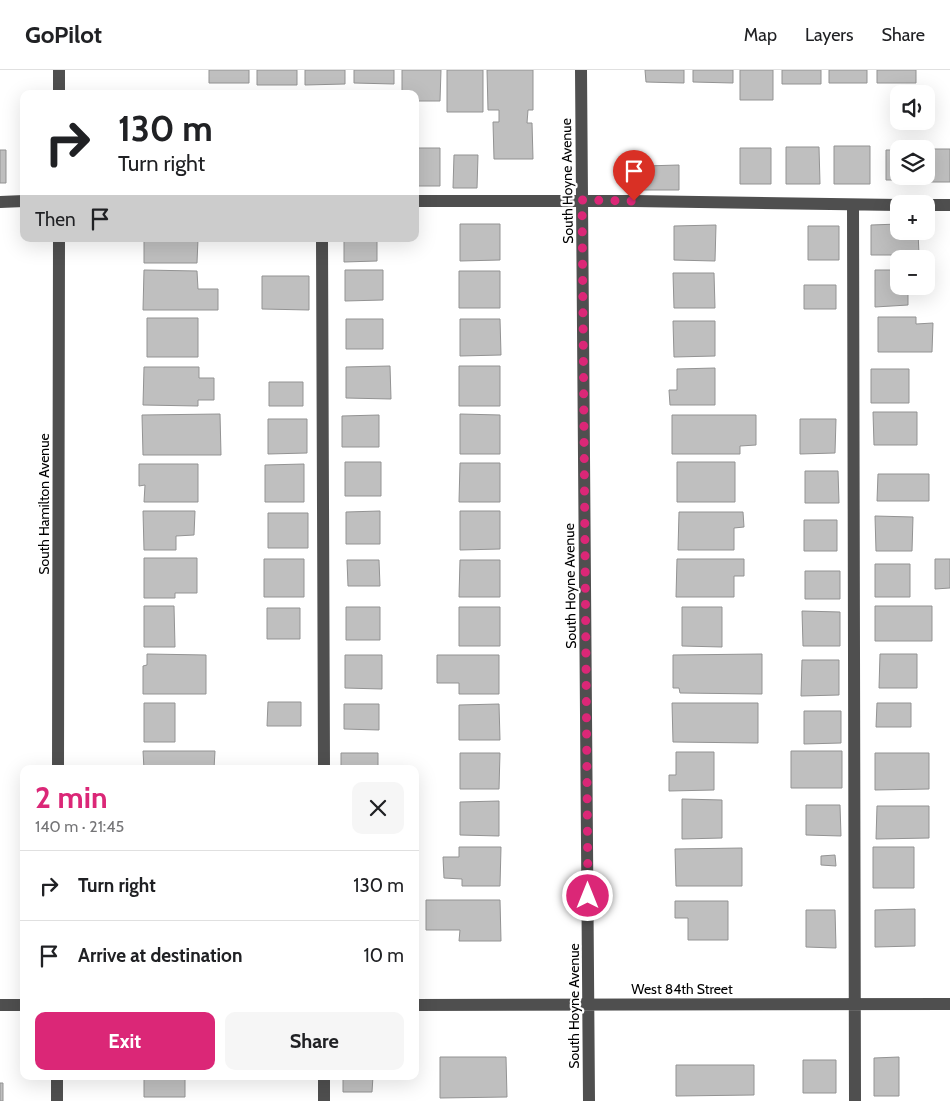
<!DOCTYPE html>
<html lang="en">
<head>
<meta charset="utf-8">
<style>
  :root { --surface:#fff; --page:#f6f6f6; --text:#202124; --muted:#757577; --line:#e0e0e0; --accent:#db2777 }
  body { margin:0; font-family:Cabin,sans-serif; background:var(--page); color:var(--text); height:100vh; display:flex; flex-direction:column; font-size:19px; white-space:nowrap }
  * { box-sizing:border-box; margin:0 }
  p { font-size:16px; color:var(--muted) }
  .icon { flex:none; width:28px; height:28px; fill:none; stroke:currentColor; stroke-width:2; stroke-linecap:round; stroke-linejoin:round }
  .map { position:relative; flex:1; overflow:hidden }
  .panel { position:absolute; left:20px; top:695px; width:399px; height:315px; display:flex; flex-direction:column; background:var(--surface); border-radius:10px; box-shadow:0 5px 20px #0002 }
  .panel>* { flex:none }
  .hud { position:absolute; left:20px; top:20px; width:399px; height:152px; border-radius:10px; box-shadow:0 5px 20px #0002; background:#fff; color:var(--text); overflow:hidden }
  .fabs { position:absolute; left:890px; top:15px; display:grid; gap:10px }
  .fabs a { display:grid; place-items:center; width:45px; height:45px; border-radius:10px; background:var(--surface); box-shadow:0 5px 20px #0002; font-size:25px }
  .pin { position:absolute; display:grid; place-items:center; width:42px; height:42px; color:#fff; margin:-51px -21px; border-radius:50% 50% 50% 0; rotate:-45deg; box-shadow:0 0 5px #0007 }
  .pin .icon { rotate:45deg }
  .me { position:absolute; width:55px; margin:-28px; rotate:0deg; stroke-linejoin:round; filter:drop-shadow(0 0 4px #0008) }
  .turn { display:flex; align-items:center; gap:18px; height:105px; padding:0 15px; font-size:22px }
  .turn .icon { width:65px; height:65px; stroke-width:2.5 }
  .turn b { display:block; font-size:35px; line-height:42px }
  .then { display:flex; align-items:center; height:48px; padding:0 15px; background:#0003; gap:10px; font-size:19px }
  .round { display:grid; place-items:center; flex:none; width:52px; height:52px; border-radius:10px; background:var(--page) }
  .head { display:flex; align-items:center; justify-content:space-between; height:85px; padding:0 15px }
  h1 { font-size:30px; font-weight:700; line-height:38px; color:var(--accent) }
  .action { display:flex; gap:10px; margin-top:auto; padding:10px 15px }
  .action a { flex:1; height:58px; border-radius:10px; background:var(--accent); color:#fff; font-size:20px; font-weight:700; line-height:58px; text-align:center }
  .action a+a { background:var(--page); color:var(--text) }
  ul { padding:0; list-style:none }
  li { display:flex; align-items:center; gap:15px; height:70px; padding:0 15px; border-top:1px solid var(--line) }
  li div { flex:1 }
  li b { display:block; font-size:19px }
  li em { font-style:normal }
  header { display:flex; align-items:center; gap:30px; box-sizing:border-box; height:70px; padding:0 25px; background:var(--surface); border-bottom:1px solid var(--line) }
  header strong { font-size:24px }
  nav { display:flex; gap:28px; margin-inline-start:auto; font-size:18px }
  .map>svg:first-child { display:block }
  .building { fill:#bfbfbf; stroke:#939393 }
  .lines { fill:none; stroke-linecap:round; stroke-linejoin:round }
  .minor { stroke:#4f4f4f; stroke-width:12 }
  .route { stroke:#db2777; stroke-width:9; stroke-dasharray:0 16.2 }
  .labels { text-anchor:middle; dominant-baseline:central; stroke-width:4.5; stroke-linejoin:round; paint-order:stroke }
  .street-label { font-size:14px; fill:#000; stroke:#fff }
</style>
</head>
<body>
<header>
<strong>GoPilot</strong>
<nav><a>Map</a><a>Layers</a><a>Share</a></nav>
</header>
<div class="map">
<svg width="950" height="1031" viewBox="0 0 950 1031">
  <rect width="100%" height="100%" fill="#fff"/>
  <!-- building -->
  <path class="building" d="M209,0H249V13H209Z
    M257,0H297V15H257Z
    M305,0H345V14L305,15Z
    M354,0H394V14L354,13Z
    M402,0H441L440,31H415V24H402Z
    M447,0H483V42H447Z
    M487,0H533V40H528L527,53H532L533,89H494L493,52H499V40H488Z
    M645,0H684V13L646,12Z
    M693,0H733V13L693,12Z
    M740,0H773V30H740Z
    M782,0H821V14H782Z
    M829,0H867V13H829Z
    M877,0H916V13H877Z
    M834,76H870V114H834Z
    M786,77H819L820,114H786Z
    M415,78H440V116H415Z
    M740,78H771V114H740Z
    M926,79H950V112H926Z
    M0,80H6V113H0Z
    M886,80H899V106H915V110H886Z
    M454,85H478L477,118H453Z
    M679,95V120H644V96Z
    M460,154H500V190L460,191Z
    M899,154V161H918L919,185H871V155Z
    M716,155L715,191L674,190V156Z
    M808,156H839V190H808Z
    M144,169H198L197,193H144Z
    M344,169H377V191L344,192Z
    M144,200L197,201L198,219H218V240H143Z
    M345,200H383V230L345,231Z
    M875,200H899V216H908V235L875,237Z
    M459,201H500V238H459Z
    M673,203H714L715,238H674Z
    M262,206H309V240L262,239Z
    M804,215H836V239H804Z
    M878,247H916V254L933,253L932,282H878Z
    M147,248H198V287H147Z
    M346,249H383V279H346Z
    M460,249H500L501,285L460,286Z
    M673,251H715V286L674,287Z
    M390,296L391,329L346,328V297Z
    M459,296H500V336H459Z
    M144,297H199V308H214V330H198V336L143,335Z
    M715,298V335H670L669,320H677V299Z
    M871,299H909V333H871Z
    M269,312H303V336H269Z
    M873,342H917V375H874Z
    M220,344L221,385H143L142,345Z
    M460,344L500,345V384H460Z
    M379,345V377H342V346Z
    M672,345H756V375L740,376V384H672Z
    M268,349H307V383L268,384Z
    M800,349H836L835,383L800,384Z
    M345,392H381V426H345Z
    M677,392H735V432H677Z
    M460,393H500V432H459Z
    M139,394H198V432H144L145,415L139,416Z
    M304,394V432H265V395Z
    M805,401H838L839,433H805Z
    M878,404H929V431H877Z
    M143,441H195L194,465L176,466V480H144Z
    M380,441V474H346V442Z
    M460,441H500V479L460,480Z
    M679,442H743L744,457L734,458V480H678Z
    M268,443H308V478H268Z
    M875,446L913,447L912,481H876Z
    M804,450H837V481H804Z
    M144,488H197V523H175V528H144Z
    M264,489H304V527H264Z
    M677,489H744V506H734V527H676Z
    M935,489H950V518L935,519Z
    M347,490H379L380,516H348Z
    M460,490H500V527H459Z
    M875,494H910V527H875Z
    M805,501H840V529H805Z
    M144,536H174L175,577H144Z
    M875,536H932V571H875Z
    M346,537H380V570H346Z
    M459,537H500V576H459Z
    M682,537H722V577L682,576Z
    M267,538H300V569H267Z
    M802,541L840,542V576H803Z
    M147,584L206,585V624H143V596L147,595Z
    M762,584V624L680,623L679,618H673V585Z
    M880,584H917V618H879Z
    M345,585H382V619L345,618Z
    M437,585H499V624H459V613H437Z
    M802,590H839V625L801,626Z
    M268,632H301V656H267Z
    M144,633H175V672H144Z
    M672,633H758V673L673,672Z
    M877,633H911V657H876Z
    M344,634H379V660L344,659Z
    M499,634L500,670H459V635Z
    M804,641H841V673L804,674Z
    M143,681H215L214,699H144Z
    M791,681H842V718H791Z
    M676,682H714V720L669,721V705H676Z
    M341,683H378V699H341Z
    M460,683H500L499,719H460Z
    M875,683H929V719L875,720Z
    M682,729L722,730V768L682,769Z
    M499,731V766L460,765V732Z
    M806,735H840L841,766L806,765Z
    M877,736H929V768L876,769Z
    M459,777H501L500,816H462V809L444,808L443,787H459Z
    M873,777H914V818H873Z
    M742,778V816H676L675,779Z
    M835,785L836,796L821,795V786Z
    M426,830H500L501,871H459L460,860H426Z
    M675,831H728V870H688V848H675Z
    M915,839V876L875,877V840Z
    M806,840H835L836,878L806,877Z
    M440,987H506L507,1027L440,1028Z
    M899,987V1026H874V988Z
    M803,990H836V1023H803Z
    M676,995H754V1025L676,1026Z
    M144,1006H185V1027H144Z
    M343,1006H373L372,1022H343Z
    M0,1013H3V1031H0Z"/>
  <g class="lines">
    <!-- minor -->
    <path class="minor" d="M59,0V24
      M581,0L589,1031
      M415,131H634L899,135
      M0,132L24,131
      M853,135L855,1031
      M926,135H950
      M322,169L324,699
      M58,699L59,169
      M0,935H24
      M415,935L950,934
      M57,1031V1006
      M324,1031V1006"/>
  </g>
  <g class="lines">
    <!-- route -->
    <path class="route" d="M588,826L582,130L634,131"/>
  </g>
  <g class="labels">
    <!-- street labels -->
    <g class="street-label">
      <text transform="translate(567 111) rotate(-91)">South Hoyne Avenue</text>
      <text transform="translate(44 434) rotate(-90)">South Hamilton Avenue</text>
      <text transform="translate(570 516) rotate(-91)">South Hoyne Avenue</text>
      <text x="682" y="919">West 84th Street</text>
      <text transform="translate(574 936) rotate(-90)">South Hoyne Avenue</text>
    </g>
  </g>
</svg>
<div class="fabs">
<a><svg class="icon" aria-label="sound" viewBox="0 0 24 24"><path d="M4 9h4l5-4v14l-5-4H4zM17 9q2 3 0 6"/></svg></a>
<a><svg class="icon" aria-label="layers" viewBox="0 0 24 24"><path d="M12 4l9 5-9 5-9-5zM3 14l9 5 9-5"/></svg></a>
<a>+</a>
<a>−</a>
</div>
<div class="pin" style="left:634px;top:131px;background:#d93025"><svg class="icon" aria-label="arrive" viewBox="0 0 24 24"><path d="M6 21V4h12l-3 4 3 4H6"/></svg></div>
<svg class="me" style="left:588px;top:826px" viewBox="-20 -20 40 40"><circle r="17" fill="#db2777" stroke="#fff" stroke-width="3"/><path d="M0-11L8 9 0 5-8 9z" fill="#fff"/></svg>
<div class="hud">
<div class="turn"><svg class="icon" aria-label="right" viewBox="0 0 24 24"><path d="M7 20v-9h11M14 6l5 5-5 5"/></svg><div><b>130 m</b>Turn right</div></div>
<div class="then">Then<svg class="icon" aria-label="arrive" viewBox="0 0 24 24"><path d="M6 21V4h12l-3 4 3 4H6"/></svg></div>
</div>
<section class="panel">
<div class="head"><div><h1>2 min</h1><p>140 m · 21:45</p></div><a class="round"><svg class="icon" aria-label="close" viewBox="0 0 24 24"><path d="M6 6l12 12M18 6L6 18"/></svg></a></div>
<ul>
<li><svg class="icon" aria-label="right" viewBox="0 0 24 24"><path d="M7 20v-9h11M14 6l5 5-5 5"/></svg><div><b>Turn right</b></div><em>130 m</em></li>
<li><svg class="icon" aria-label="arrive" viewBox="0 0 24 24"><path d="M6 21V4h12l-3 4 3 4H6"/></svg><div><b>Arrive at destination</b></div><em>10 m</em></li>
</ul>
<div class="action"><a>Exit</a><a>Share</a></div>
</section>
</div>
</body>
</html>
